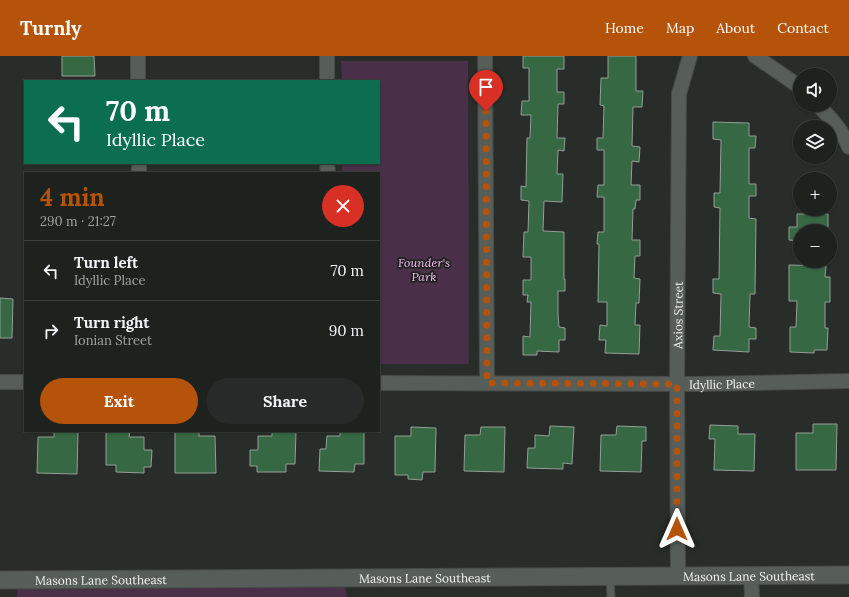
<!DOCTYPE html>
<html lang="en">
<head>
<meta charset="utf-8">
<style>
  :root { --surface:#1e221f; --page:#262a28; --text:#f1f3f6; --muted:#a1a4a4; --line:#3c3f3d; --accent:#b45309 }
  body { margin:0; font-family:Lora,serif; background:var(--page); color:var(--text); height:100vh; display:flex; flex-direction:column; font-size:15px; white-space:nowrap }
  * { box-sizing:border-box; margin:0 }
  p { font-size:13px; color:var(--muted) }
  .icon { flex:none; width:22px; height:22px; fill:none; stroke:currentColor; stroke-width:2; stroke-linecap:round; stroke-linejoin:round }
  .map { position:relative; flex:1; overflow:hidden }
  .drawer { position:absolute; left:24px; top:116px; width:356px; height:260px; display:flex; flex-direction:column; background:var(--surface); border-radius:0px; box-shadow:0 1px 3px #0004,0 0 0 1px var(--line) }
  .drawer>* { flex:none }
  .banner { position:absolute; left:24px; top:24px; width:356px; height:84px; border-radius:0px; box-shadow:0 1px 3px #0004,0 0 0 1px var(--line); background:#0b6e4f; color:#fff; overflow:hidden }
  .buttons { position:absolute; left:793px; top:12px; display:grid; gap:8px }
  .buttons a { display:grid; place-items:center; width:44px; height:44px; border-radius:50%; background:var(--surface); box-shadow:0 1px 3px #0004,0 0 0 1px var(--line); font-size:20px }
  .pin { position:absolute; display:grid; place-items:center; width:34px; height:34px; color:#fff; margin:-41px -17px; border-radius:50% 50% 50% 0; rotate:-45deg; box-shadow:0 0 4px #0007 }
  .pin .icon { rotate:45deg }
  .me { position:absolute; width:44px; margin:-22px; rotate:0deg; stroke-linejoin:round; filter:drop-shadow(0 0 3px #0008) }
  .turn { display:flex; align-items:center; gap:14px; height:84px; padding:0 16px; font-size:18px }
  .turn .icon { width:52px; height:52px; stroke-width:2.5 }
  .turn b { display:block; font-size:28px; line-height:34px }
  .round { display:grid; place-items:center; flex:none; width:42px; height:42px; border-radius:21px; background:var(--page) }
  .summary { display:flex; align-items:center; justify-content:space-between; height:68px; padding:0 16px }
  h1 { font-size:24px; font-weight:700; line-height:30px; color:var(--accent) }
  .button { display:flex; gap:8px; margin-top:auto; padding:8px 16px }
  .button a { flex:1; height:46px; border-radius:24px; background:var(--accent); color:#fff; font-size:16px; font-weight:700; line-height:46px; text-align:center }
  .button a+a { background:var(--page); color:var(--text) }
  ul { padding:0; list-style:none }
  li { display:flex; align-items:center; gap:12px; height:60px; padding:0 16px; border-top:1px solid var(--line) }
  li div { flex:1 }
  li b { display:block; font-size:15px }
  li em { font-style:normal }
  header { display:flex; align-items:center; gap:24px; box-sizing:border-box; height:56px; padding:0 20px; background:var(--accent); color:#fff }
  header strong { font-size:19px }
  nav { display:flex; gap:22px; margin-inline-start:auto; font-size:14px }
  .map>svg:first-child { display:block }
  .green { fill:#492f48 }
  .building { fill:#366843; stroke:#969d97 }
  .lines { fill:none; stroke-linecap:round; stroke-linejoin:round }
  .service-casing { stroke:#464a47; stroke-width:9 }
  .minor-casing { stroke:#464a47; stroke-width:16 }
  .tertiary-casing { stroke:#464a47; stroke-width:19 }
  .service { stroke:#575d58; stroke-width:7 }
  .minor { stroke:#575d58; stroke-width:14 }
  .tertiary { stroke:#575d58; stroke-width:17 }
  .route { stroke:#b45309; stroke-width:7; stroke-dasharray:0 12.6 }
  .labels { text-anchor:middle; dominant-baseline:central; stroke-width:3.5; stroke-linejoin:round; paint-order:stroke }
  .park-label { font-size:12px; font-style:italic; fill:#f9b7f5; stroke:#1e231f }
  .street-label { font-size:12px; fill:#f0f3f0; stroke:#1e231f }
</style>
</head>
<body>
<header>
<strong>Turnly</strong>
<nav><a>Home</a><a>Map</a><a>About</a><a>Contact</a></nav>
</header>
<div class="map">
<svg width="849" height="541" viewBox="0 0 849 541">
  <rect width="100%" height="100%" fill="#282d29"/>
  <!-- green -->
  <path class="green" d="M341,5H468L469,308H379V117H342V107H379V25H342Z
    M344,522L347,541H17L16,524Z"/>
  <!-- building -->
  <path class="building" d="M62,0H94L95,20H62Z
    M523,0H564V13H557V36H564V48H558L557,82H565L564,95L558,94L557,118H563L562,146L544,145L543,175L564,176V223H565V235H558V258L559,271L565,272V284H559V296L537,295V299H523V280L530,281L531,246H527L528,239H523V224H531V201H523L524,176H528L529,145L521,144V130L526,131L527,82H530L531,59H521L522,45H529V12H523Z
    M608,0H636V35H643L642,51H633L632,90L640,91L639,106L632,105L631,129H640V144H636L635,153H633L632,184H640V200H635L634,222L640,223L639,247H636L635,269H640L639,298L605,297L606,284H599L600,269L607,270V246H598L599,188H597L598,176H604V141H597L598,129H604V94H597V82H603L604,50L600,49L601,22H608Z
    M713,66L749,67V80H756L755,92H749V128H756V140H749V162L756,163L755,238H750L749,271L756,272V283H749V296L713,294L714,280H720L721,238L713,237V223H719L720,152L714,151V137H720L721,84L713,83Z
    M797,158H828V175H800V185L789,184V171H797Z
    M789,209L826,210L825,221H830V246H825V272H828L827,294H814V297L790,296V271H796L797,245H789Z
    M0,242L13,243L12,282H0Z
    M813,368H837L836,414H796V377H813Z
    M710,369L738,370V378H755L754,415L714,414L715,383H709Z
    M550,370L574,371L572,408L563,407V413L527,412L528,392H535V379L549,380Z
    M617,370L646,371V385H642L641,416L600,415L601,379H616Z
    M411,371L436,372L435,416H423L422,424L408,423V419H395V380H411Z
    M481,371H505L504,416L464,415L465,379H480Z
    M54,375H78L77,418L37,417L38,381H54Z
    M106,375H130L129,381H144V394H152L151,411H144V417L116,416V409H106Z
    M175,375H199V380H215L216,417H175Z
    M272,375H296L295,408H286V416H257V410H250V394H258V380H272Z
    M340,375H364V408H355L354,416L319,415L320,393H326L327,380H340Z"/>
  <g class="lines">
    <defs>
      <path id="service" d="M610,521L611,541"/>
      <g id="minor">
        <path d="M138,0V25"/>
        <path d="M327,0V25"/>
        <path d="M485,0L487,327"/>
        <path d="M755,0L800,31"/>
        <path d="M818,49C830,61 843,75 849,91"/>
        <path d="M139,107V117"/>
        <path d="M327,107L328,117"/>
        <path d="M0,326H25"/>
        <path id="s1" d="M379,327L699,328L849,325"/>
        <path id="s2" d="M678,520L677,328L679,38L690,0"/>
        <path d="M751,520L752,541"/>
      </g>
      <g id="tertiary">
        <path id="s3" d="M0,524L849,519"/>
      </g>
    </defs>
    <!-- service casing -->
    <use href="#service" class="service-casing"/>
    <!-- minor casing -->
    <use href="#minor" class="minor-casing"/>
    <!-- tertiary casing -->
    <use href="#tertiary" class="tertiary-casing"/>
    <!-- service -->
    <use href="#service" class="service"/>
    <!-- minor -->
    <use href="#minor" class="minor"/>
    <!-- tertiary -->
    <use href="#tertiary" class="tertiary"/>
  </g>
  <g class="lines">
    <!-- route -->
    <path class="route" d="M486,55L487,327L677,328V473"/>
  </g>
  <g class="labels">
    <!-- park labels -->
    <g class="park-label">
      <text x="424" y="206">Founder's<tspan x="424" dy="14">Park</tspan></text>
    </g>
    <!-- street labels -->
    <g class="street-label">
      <text stroke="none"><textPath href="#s2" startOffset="261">Axios Street</textPath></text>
      <text stroke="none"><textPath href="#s1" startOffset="343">Idyllic Place</textPath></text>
      <text stroke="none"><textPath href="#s3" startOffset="749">Masons Lane Southeast</textPath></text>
      <text stroke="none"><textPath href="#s3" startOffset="425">Masons Lane Southeast</textPath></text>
      <text stroke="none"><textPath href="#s3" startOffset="101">Masons Lane Southeast</textPath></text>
    </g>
  </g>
</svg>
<div class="buttons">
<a><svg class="icon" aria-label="sound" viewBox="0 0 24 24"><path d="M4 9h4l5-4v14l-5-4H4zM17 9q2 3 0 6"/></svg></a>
<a><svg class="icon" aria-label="layers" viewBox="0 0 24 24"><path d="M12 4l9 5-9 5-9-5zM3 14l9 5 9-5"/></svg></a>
<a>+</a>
<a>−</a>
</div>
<div class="pin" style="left:486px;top:55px;background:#d93025"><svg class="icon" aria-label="arrive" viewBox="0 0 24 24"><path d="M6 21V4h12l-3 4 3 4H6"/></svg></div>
<svg class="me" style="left:677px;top:473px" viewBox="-20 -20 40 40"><path d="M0-17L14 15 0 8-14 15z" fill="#b45309" stroke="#fff" stroke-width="4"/></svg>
<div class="banner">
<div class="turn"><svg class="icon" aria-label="left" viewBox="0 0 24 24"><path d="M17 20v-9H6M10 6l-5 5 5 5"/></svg><div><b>70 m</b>Idyllic Place</div></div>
</div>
<section class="drawer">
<div class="summary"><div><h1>4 min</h1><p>290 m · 21:27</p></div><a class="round" style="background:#d93025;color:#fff"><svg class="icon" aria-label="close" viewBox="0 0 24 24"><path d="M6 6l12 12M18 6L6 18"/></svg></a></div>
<ul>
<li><svg class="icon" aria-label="left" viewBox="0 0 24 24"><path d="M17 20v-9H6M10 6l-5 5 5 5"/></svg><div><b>Turn left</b><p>Idyllic Place</p></div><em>70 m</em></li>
<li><svg class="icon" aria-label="right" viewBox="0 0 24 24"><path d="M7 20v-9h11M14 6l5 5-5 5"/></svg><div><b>Turn right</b><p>Ionian Street</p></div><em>90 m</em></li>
</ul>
<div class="button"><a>Exit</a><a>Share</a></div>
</section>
</div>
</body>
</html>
